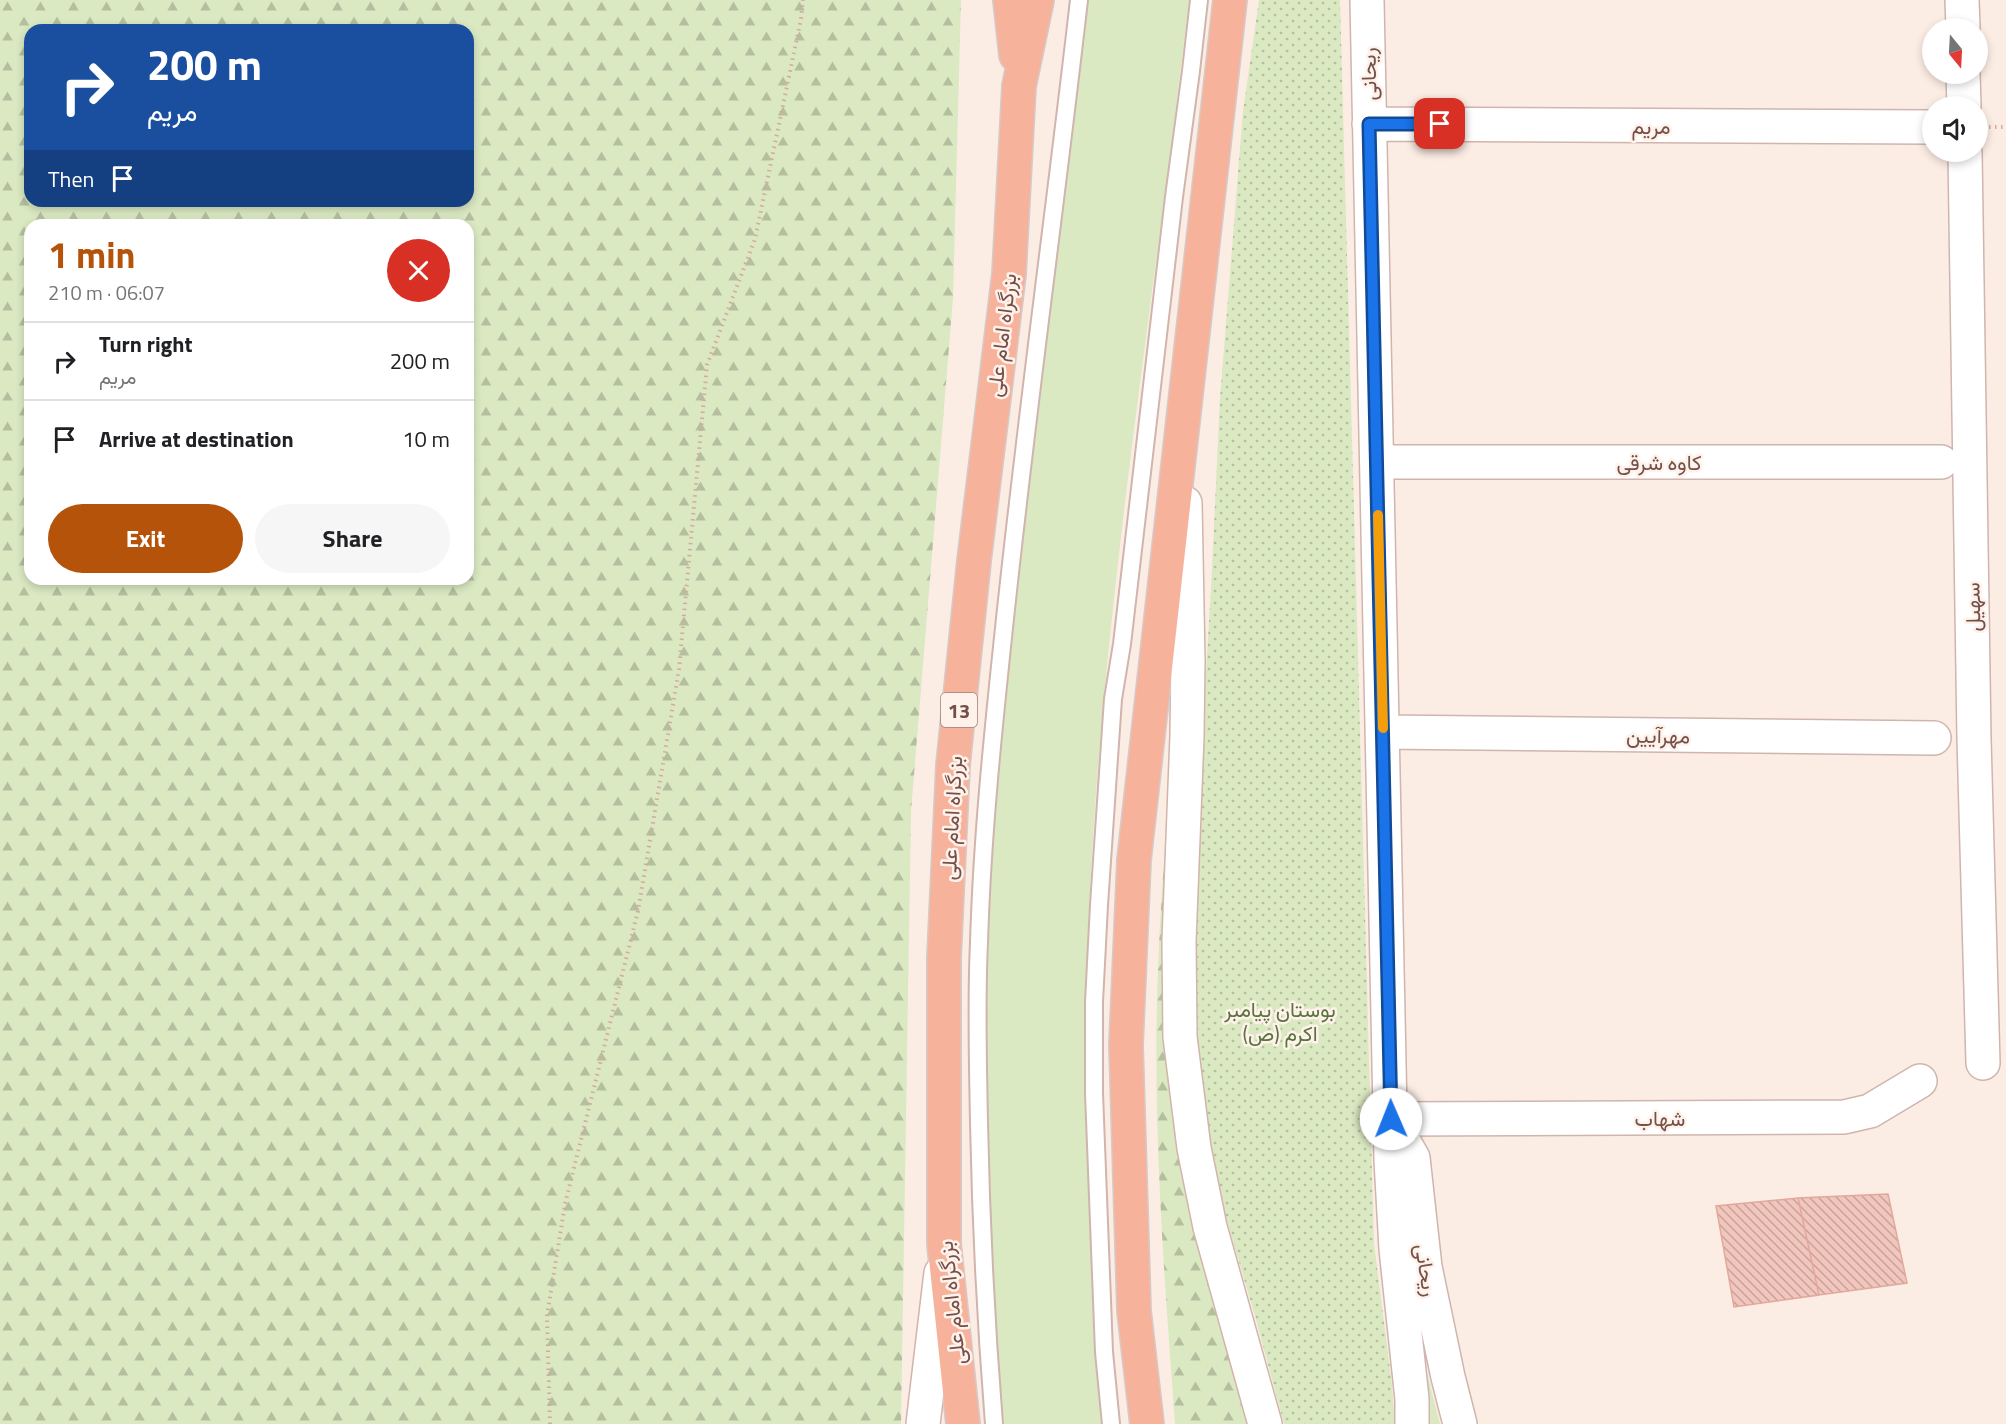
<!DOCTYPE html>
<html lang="en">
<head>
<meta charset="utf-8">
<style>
  :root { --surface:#fff; --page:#f6f6f6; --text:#202124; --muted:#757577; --line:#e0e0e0; --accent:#b45309 }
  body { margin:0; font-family:"Titillium Web",Vazirmatn,sans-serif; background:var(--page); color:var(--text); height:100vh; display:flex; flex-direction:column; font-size:22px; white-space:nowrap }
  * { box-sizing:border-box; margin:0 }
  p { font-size:20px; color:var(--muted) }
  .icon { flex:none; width:33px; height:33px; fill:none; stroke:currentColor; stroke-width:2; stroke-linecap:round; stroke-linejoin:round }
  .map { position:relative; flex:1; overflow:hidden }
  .side { position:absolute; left:24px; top:219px; width:450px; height:366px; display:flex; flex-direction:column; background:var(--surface); border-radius:18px; box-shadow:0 3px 9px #0003 }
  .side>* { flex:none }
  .banner { position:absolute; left:24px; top:24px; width:450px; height:183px; border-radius:18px; box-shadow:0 3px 9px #0003; background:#1a4fa0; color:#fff; overflow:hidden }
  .needle { width:39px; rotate:162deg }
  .buttons { position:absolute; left:1922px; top:18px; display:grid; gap:12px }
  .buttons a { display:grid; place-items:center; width:66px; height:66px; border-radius:50%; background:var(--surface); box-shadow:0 3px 9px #0003; font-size:30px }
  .pin { position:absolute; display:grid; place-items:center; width:51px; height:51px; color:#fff; margin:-26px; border-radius:12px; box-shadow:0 3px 9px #0006 }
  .me { position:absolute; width:66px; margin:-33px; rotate:359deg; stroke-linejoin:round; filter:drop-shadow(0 0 4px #0008) }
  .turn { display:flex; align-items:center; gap:21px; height:126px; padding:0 24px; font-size:27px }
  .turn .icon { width:78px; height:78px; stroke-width:2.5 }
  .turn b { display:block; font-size:42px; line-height:51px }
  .then { display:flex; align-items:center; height:57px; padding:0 24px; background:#0003; gap:12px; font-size:22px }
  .round { display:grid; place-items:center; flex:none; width:63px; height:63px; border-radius:32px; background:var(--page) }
  .headline { display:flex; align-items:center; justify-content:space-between; height:102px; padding:0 24px }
  h1 { font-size:36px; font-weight:700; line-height:45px; color:var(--accent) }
  .primary-button { display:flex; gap:12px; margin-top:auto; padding:12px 24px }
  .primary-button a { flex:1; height:69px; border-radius:36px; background:var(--accent); color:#fff; font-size:24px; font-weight:700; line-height:69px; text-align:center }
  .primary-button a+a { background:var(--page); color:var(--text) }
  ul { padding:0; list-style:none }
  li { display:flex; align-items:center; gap:18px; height:78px; padding:0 24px; border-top:2px solid var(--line) }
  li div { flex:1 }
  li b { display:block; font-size:22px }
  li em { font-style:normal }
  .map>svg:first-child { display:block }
  .green { fill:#dae9c2 }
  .forest { fill:url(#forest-firs); fill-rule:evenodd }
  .park { fill:url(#park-dots) }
  .building { fill:url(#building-back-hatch); stroke:#e3a89c; stroke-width:1.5 }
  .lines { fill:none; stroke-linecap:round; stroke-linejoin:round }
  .service-casing { stroke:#cfb5ad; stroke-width:20 }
  .minor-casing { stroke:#cfb5ad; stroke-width:36 }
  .secondary-casing { stroke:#d2b4ab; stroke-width:36 }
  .trunk-casing { stroke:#d5cac9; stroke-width:36 }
  .path { stroke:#d5a99f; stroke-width:4; stroke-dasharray:1.5 4.5; stroke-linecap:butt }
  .service { stroke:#fff; stroke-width:16 }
  .minor { stroke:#fff; stroke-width:33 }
  .secondary { stroke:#fff; stroke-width:33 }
  .trunk { stroke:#f7b29c; stroke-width:33 }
  .route-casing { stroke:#114b97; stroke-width:15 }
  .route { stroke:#1a73e8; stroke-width:10 }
  .slow { stroke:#f59e0b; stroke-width:10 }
  .labels { text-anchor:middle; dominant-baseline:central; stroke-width:5; stroke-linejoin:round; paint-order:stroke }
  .shield { fill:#fff2ea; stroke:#9d817a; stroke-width:1.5 }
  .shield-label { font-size:20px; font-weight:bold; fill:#73504a }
  .street-label { font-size:21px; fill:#73504a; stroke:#fff2ea }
  .park-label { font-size:21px; fill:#5a7440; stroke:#fff2ea }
</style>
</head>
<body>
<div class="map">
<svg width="2006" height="1424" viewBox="0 0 2006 1424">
  <defs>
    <pattern id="forest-firs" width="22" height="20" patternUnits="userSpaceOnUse" patternTransform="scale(1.5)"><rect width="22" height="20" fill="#dae9c2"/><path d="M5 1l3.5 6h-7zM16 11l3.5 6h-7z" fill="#b5bfa0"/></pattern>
    <pattern id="park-dots" width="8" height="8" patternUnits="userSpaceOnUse" patternTransform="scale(1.5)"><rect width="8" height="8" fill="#dae9c2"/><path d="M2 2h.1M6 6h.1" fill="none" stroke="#b5bfa0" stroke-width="1.8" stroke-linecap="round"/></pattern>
    <pattern id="building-back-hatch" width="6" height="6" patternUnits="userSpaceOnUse" patternTransform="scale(1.5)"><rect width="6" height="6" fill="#f1c6bc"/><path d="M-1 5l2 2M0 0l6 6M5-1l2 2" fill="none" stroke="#c8a39b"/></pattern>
  </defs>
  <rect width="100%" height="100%" fill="#fcede4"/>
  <!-- green -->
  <path class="green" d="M1086,0H1189C1154,304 1102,608 1089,914C1081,1084 1090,1254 1101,1424H1001L990,1246L985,1091V946L1002,701Z
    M1423,1357L1440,1424H1426Z"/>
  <!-- forest -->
  <path class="forest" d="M0,0H961L953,298L911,812L901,1424H0ZM30,30H468V201H30ZM30,225H468V579H30Z
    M1174,720L1186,1173L1248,1424H1175C1164,1273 1152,1121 1158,970C1161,886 1169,803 1174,720Z"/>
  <!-- park -->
  <path class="park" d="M1259,0H1340L1374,1243L1392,1385L1395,1424H1284L1255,1316L1210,1164L1192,1026L1197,817L1211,589L1220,398L1243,111Z"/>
  <!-- building -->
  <path class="building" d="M1888,1194L1907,1283L1819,1295L1798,1198Z
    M1798,1198L1819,1295L1734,1307L1716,1206Z"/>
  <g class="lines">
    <defs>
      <path id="service" d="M994,1424C986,1324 981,1223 979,1123C978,1063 976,1003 979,943C982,838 993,732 1004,628C1026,418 1055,210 1079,0
        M1111,1424L1104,1352L1094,1093V1002L1099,905L1113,699L1122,644L1174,197L1191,71L1199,0"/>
      <path id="minor" d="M1367,0L1391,1160L1396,1249L1412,1399V1424
        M1962,0L1963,28
        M1963,74L1964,106
        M1369,124L1932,127
        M1965,152L1974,739L1983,1063
        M1377,462H1941
        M1383,732L1934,738
        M1391,1119L1844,1117L1870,1111L1920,1081
        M1401,1137L1413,1158L1425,1267L1448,1377L1460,1424"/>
      <path id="secondary" d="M1185,503L1188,660L1187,736L1179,941L1180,1037L1194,1148L1210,1227L1265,1424
        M923,1424L941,1273"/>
      <path id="trunk" d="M1010,0L1016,55
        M963,1424L944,1244V957L953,765L974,561L1009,274L1019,86L1037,0
        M1147,1424L1134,1311L1126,1045L1134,860L1230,0"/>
    </defs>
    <!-- service casing -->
    <use href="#service" class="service-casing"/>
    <!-- minor casing -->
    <use href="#minor" class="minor-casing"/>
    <!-- secondary casing -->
    <use href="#secondary" class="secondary-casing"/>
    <!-- trunk casing -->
    <use href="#trunk" class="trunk-casing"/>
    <!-- path -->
    <path class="path" d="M1989,127H2006
      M550,1424L547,1316L565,1204L638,911L679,669L707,365L755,239L801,19L803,0"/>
    <!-- service -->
    <use href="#service" class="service"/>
    <!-- minor -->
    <use href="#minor" class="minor"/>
    <!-- secondary -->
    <use href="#secondary" class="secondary"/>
    <!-- trunk -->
    <use href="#trunk" class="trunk"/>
  </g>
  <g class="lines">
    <defs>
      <path id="route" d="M1391,1119L1369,124H1440"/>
    </defs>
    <!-- route casing -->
    <use href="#route" class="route-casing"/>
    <!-- route -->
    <use href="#route" class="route"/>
    <!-- slow -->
    <path class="slow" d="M1378,515L1383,728"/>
  </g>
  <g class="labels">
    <!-- shield labels -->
    <rect class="shield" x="941" y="693" width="36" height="34" rx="4.5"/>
    <g class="shield-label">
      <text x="959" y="710">13</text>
    </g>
    <!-- street labels -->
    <g class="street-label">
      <text transform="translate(1368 74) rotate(-91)">ریحانی</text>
      <text x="1651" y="126">مریم</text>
      <text transform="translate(1001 335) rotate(-83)">بزرگراه امام علی</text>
      <text x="1659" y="462">کاوه شرقی</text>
      <text transform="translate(1972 607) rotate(-91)">سهیل</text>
      <text transform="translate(1658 735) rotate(1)">مهرآیین</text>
      <text transform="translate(951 818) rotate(-87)">بزرگراه امام علی</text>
      <text x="1660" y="1118">شهاب</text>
      <text transform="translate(1427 1270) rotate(81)">ریحانی</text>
      <text transform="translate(951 1303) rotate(-96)">بزرگراه امام علی</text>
    </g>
    <!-- park labels -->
    <g class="park-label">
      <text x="1280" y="1009">بوستان پیامبر<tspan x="1280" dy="24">اکرم (ص)</tspan></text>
    </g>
  </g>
</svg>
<div class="buttons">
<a><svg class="needle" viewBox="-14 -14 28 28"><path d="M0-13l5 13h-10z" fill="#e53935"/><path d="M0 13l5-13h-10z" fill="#757577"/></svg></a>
<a><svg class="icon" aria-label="sound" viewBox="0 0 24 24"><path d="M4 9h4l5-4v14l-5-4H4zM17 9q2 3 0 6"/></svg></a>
</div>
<div class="pin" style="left:1440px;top:124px;background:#d93025"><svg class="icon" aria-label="arrive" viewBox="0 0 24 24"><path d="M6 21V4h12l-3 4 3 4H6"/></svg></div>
<svg class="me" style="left:1391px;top:1119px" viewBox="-20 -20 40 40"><circle r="19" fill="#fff"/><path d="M0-13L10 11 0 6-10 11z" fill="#1a73e8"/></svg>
<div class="banner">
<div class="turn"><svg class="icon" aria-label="right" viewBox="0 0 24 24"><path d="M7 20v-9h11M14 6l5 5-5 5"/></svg><div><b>200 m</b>مریم</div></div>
<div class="then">Then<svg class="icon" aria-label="arrive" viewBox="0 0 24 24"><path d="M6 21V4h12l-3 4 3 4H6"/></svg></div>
</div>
<section class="side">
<div class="headline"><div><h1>1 min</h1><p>210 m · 06:07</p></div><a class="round" style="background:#d93025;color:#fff"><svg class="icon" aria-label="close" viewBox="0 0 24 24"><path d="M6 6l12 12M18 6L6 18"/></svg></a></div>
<ul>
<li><svg class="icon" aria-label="right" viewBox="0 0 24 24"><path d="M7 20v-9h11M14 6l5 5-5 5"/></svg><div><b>Turn right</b><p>مریم</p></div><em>200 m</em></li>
<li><svg class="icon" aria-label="arrive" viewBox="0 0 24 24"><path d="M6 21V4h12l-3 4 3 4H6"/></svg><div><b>Arrive at destination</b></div><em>10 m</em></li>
</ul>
<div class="primary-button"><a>Exit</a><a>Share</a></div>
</section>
</div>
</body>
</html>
